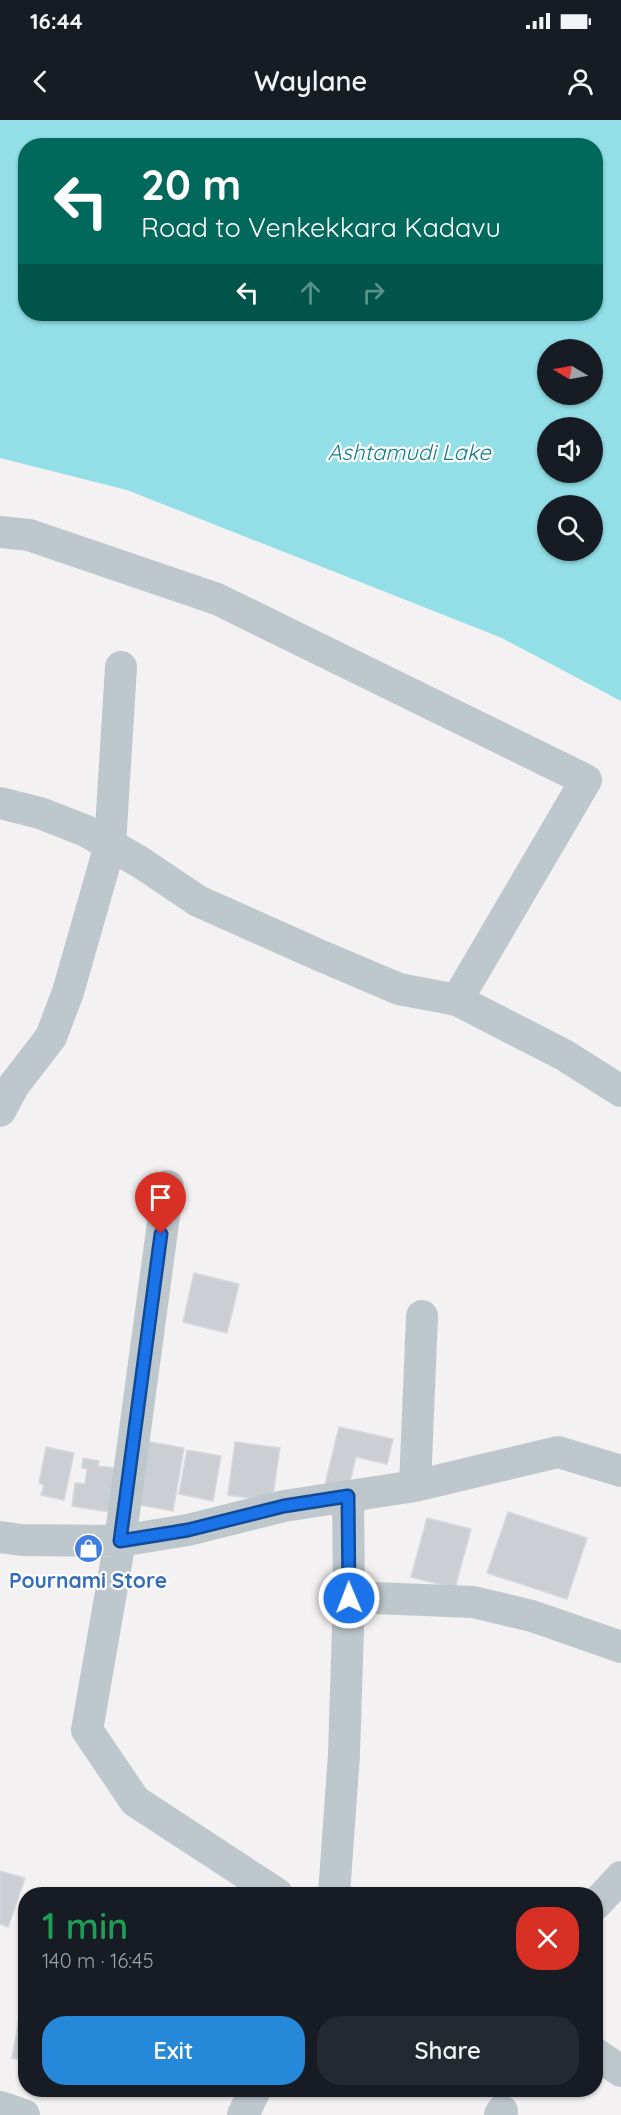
<!DOCTYPE html>
<html lang="en">
<head>
<meta charset="utf-8">
<style>
  :root { --surface:#171b24; --page:#242831; --text:#f1f3f6; --muted:#9ea1a6; --accent:#2588d9 }
  body { margin:0; font-family:Quicksand,sans-serif; background:var(--page); color:var(--text); height:100vh; display:flex; flex-direction:column; font-size:22px; white-space:nowrap }
  * { box-sizing:border-box; margin:0 }
  p { font-size:20px; color:var(--muted) }
  .icon { flex:none; width:33px; height:33px; fill:none; stroke:currentColor; stroke-width:2; stroke-linecap:round; stroke-linejoin:round }
  .map { position:relative; flex:1; overflow:hidden }
  .drawer { position:absolute; left:18px; top:1767px; width:585px; height:210px; display:flex; flex-direction:column; background:var(--surface); border-radius:24px; box-shadow:0 2px 4px #0004 }
  .drawer>* { flex:none }
  .hud { position:absolute; left:18px; top:18px; width:585px; height:183px; border-radius:24px; box-shadow:0 2px 4px #0004; background:#00695c; color:#fff; overflow:hidden }
  .needle { width:39px; rotate:280deg }
  .buttons { position:absolute; left:537px; top:219px; display:grid; gap:12px }
  .buttons a { display:grid; place-items:center; width:66px; height:66px; border-radius:50%; background:var(--surface); box-shadow:0 2px 4px #0004; font-size:30px }
  .pin { position:absolute; display:grid; place-items:center; width:51px; height:51px; color:#fff; margin:-62px -26px; border-radius:50% 50% 50% 0; rotate:-45deg; box-shadow:0 0 6px #0007 }
  .pin .icon { rotate:45deg }
  .me { position:absolute; width:66px; margin:-33px; rotate:359deg; stroke-linejoin:round; filter:drop-shadow(0 0 4px #0008) }
  .turn { display:flex; align-items:center; gap:21px; height:126px; padding:0 24px; font-size:27px }
  .turn .icon { width:78px; height:78px; stroke-width:2.5 }
  .turn b { display:block; font-size:42px; line-height:51px }
  .lanes { display:flex; align-items:center; height:57px; padding:0 24px; background:#0003; justify-content:center; gap:30px; direction:ltr }
  .lanes .off { opacity:.35 }
  .round { display:grid; place-items:center; flex:none; width:63px; height:63px; border-radius:24px; background:var(--page) }
  .head { display:flex; align-items:center; justify-content:space-between; height:102px; padding:0 24px }
  h1 { font-size:36px; font-weight:600; line-height:45px; color:#1e9e55 }
  .primary-button { display:flex; gap:12px; margin-top:auto; padding:12px 24px }
  .primary-button a { flex:1; height:69px; border-radius:24px; background:var(--accent); color:#fff; font-size:24px; font-weight:600; line-height:69px; text-align:center }
  .primary-button a+a { background:var(--page); color:var(--text) }
  .status { display:flex; justify-content:space-between; align-items:center; height:42px; padding:0 30px; background:var(--surface); direction:ltr }
  .status svg { height:16px; fill:currentColor }
  header { display:flex; justify-content:space-between; align-items:center; height:78px; padding:0 24px; background:var(--surface); font-size:27px; font-weight:600 }
  .map>svg:first-child { display:block }
  .water { fill:#93dfe7; fill-rule:evenodd }
  .building { fill:#cbcfd3; stroke:#d5d8dc; stroke-width:1.5 }
  .lines { fill:none; stroke-linecap:round; stroke-linejoin:round }
  .street { stroke:#bec7cc; stroke-width:32 }
  .route-casing { stroke:#114b97; stroke-width:15 }
  .route { stroke:#1a73e8; stroke-width:10 }
  .labels { text-anchor:middle; dominant-baseline:central; stroke-width:4.5; stroke-linejoin:round; paint-order:stroke }
  .shop-label { font-size:21px; font-weight:bold; fill:#366cbe; stroke:#fff }
  .water-label { font-size:22px; font-style:italic; fill:#147c87; stroke:#fff }
</style>
</head>
<body>
<div class="status"><b>16:44</b><svg viewBox="0 0 49 12"><path d="M0 12V9h3v3zM5 12V6h3v6zM10 12V3h3v9zM15 12V0h3v12zM26 1h20v11H26zM47 4h2v5h-2z"/></svg></div>
<header><svg class="icon" aria-label="back" viewBox="0 0 24 24"><path d="M15 5l-7 7 7 7"/></svg>Waylane<svg class="icon" aria-label="person" viewBox="0 0 24 24"><circle cx="12" cy="8" r="4"/><path d="M4 21q1-7 8-7t8 7"/></svg></header>
<div class="map">
<svg width="621" height="1995" viewBox="0 0 621 1995">
  <rect width="100%" height="100%" fill="#f3f1f1"/>
  <!-- water -->
  <path class="water" d="M0,0H621V581L502,518L127,370L0,338ZM26,26H596V194H26ZM548,230H592V274H548ZM548,308H592V352H548ZM548,386H592V430H548Z"/>
  <!-- building -->
  <path class="building" d="M194,1153L239,1164L227,1213L183,1202Z
    M339,1307L393,1319L387,1344L356,1337L348,1370L325,1365Z
    M145,1321L184,1328L173,1391L134,1384Z
    M235,1322L280,1328L272,1381L228,1375Z
    M46,1327L74,1333L64,1380L41,1375L44,1365L39,1363Z
    M187,1330L221,1336L213,1381L179,1374Z
    M83,1338L99,1341L98,1346L122,1349L116,1393L72,1386L75,1363L85,1364L87,1349L82,1348Z
    M508,1392L587,1418L567,1479L487,1453Z
    M427,1398L471,1409L455,1468L411,1457Z
    M0,1751L25,1758L8,1807L0,1804Z
    M21,1887L26,1888V1941L12,1938Z"/>
  <g class="lines">
    <!-- street -->
    <path class="street" d="M0,412L29,415L217,479L586,660L457,880
      M0,683L40,693L86,711L140,742L198,781L319,835L399,869L457,880L564,935L621,971
      M0,991L14,965L51,917L68,872L110,725L121,547
      M168,1066L120,1421L87,1610L135,1681L277,1774
      M415,1366L422,1196
      M0,1417L22,1420L120,1421L188,1410L284,1386L415,1366L558,1332L621,1351
      M349,1477L473,1482L532,1496L621,1527
      M334,1774L344,1634L349,1477L348,1376
      M596,1784L621,1757
      M596,1934L621,1951
      M0,1987L24,1995
      M243,1995L255,1970
      M500,1995L502,1991"/>
  </g>
  <g class="lines">
    <defs>
      <path id="route" d="M161,1114L120,1421L188,1410L284,1386L348,1376L349,1478"/>
    </defs>
    <!-- route casing -->
    <use href="#route" class="route-casing"/>
    <!-- route -->
    <use href="#route" class="route"/>
  </g>
  <!-- icons -->
  <defs>
    <symbol id="shop-disc" viewBox="-11 -11 22 22"><circle r="9.5" fill="#3f7fe0" stroke="#fff"/><path d="M-5-2.5h2.3a2.7 3.5 0 0 1 5.4 0H5L5.5 6h-11ZM-1.5-2.5h3a1.5 2.3 0 0 0-3 0Z" fill="#fff"/></symbol>
  </defs>
  <g fill-rule="evenodd">
    <use href="#shop-disc" x="72" y="1412" width="33" height="33"/>
  </g>
  <g class="labels">
    <!-- shop labels -->
    <g class="shop-label">
      <text x="88" y="1460">Pournami Store</text>
    </g>
    <!-- water labels -->
    <g class="water-label">
      <text x="409" y="332">Ashtamudi Lake</text>
    </g>
  </g>
</svg>
<div class="buttons">
<a><svg class="needle" viewBox="-14 -14 28 28"><path d="M0-13l5 13h-10z" fill="#e53935"/><path d="M0 13l5-13h-10z" fill="#9ea1a6"/></svg></a>
<a><svg class="icon" aria-label="sound" viewBox="0 0 24 24"><path d="M4 9h4l5-4v14l-5-4H4zM17 9q2 3 0 6"/></svg></a>
<a><svg class="icon" aria-label="search" viewBox="0 0 24 24"><circle cx="10" cy="10" r="6"/><path d="M15 15l6 6"/></svg></a>
</div>
<div class="pin" style="left:161px;top:1114px;background:#d93025"><svg class="icon" aria-label="arrive" viewBox="0 0 24 24"><path d="M6 21V4h12l-3 4 3 4H6"/></svg></div>
<svg class="me" style="left:349px;top:1478px" viewBox="-20 -20 40 40"><circle r="17" fill="#1a73e8" stroke="#fff" stroke-width="3"/><path d="M0-11L8 9 0 5-8 9z" fill="#fff"/></svg>
<div class="hud">
<div class="turn"><svg class="icon" aria-label="left" viewBox="0 0 24 24"><path d="M17 20v-9H6M10 6l-5 5 5 5"/></svg><div><b>20 m</b>Road to Venkekkara Kadavu</div></div>
<div class="lanes"><svg class="icon" aria-label="left" viewBox="0 0 24 24"><path d="M17 20v-9H6M10 6l-5 5 5 5"/></svg><svg class="icon off" aria-label="ahead" viewBox="0 0 24 24"><path d="M12 20V5M6 11l6-6 6 6"/></svg><svg class="icon off" aria-label="right" viewBox="0 0 24 24"><path d="M7 20v-9h11M14 6l5 5-5 5"/></svg></div>
</div>
<section class="drawer">
<div class="head"><div><h1>1 min</h1><p>140 m · 16:45</p></div><a class="round" style="background:#d93025;color:#fff"><svg class="icon" aria-label="close" viewBox="0 0 24 24"><path d="M6 6l12 12M18 6L6 18"/></svg></a></div>
<div class="primary-button"><a>Exit</a><a>Share</a></div>
</section>
</div>
</body>
</html>
